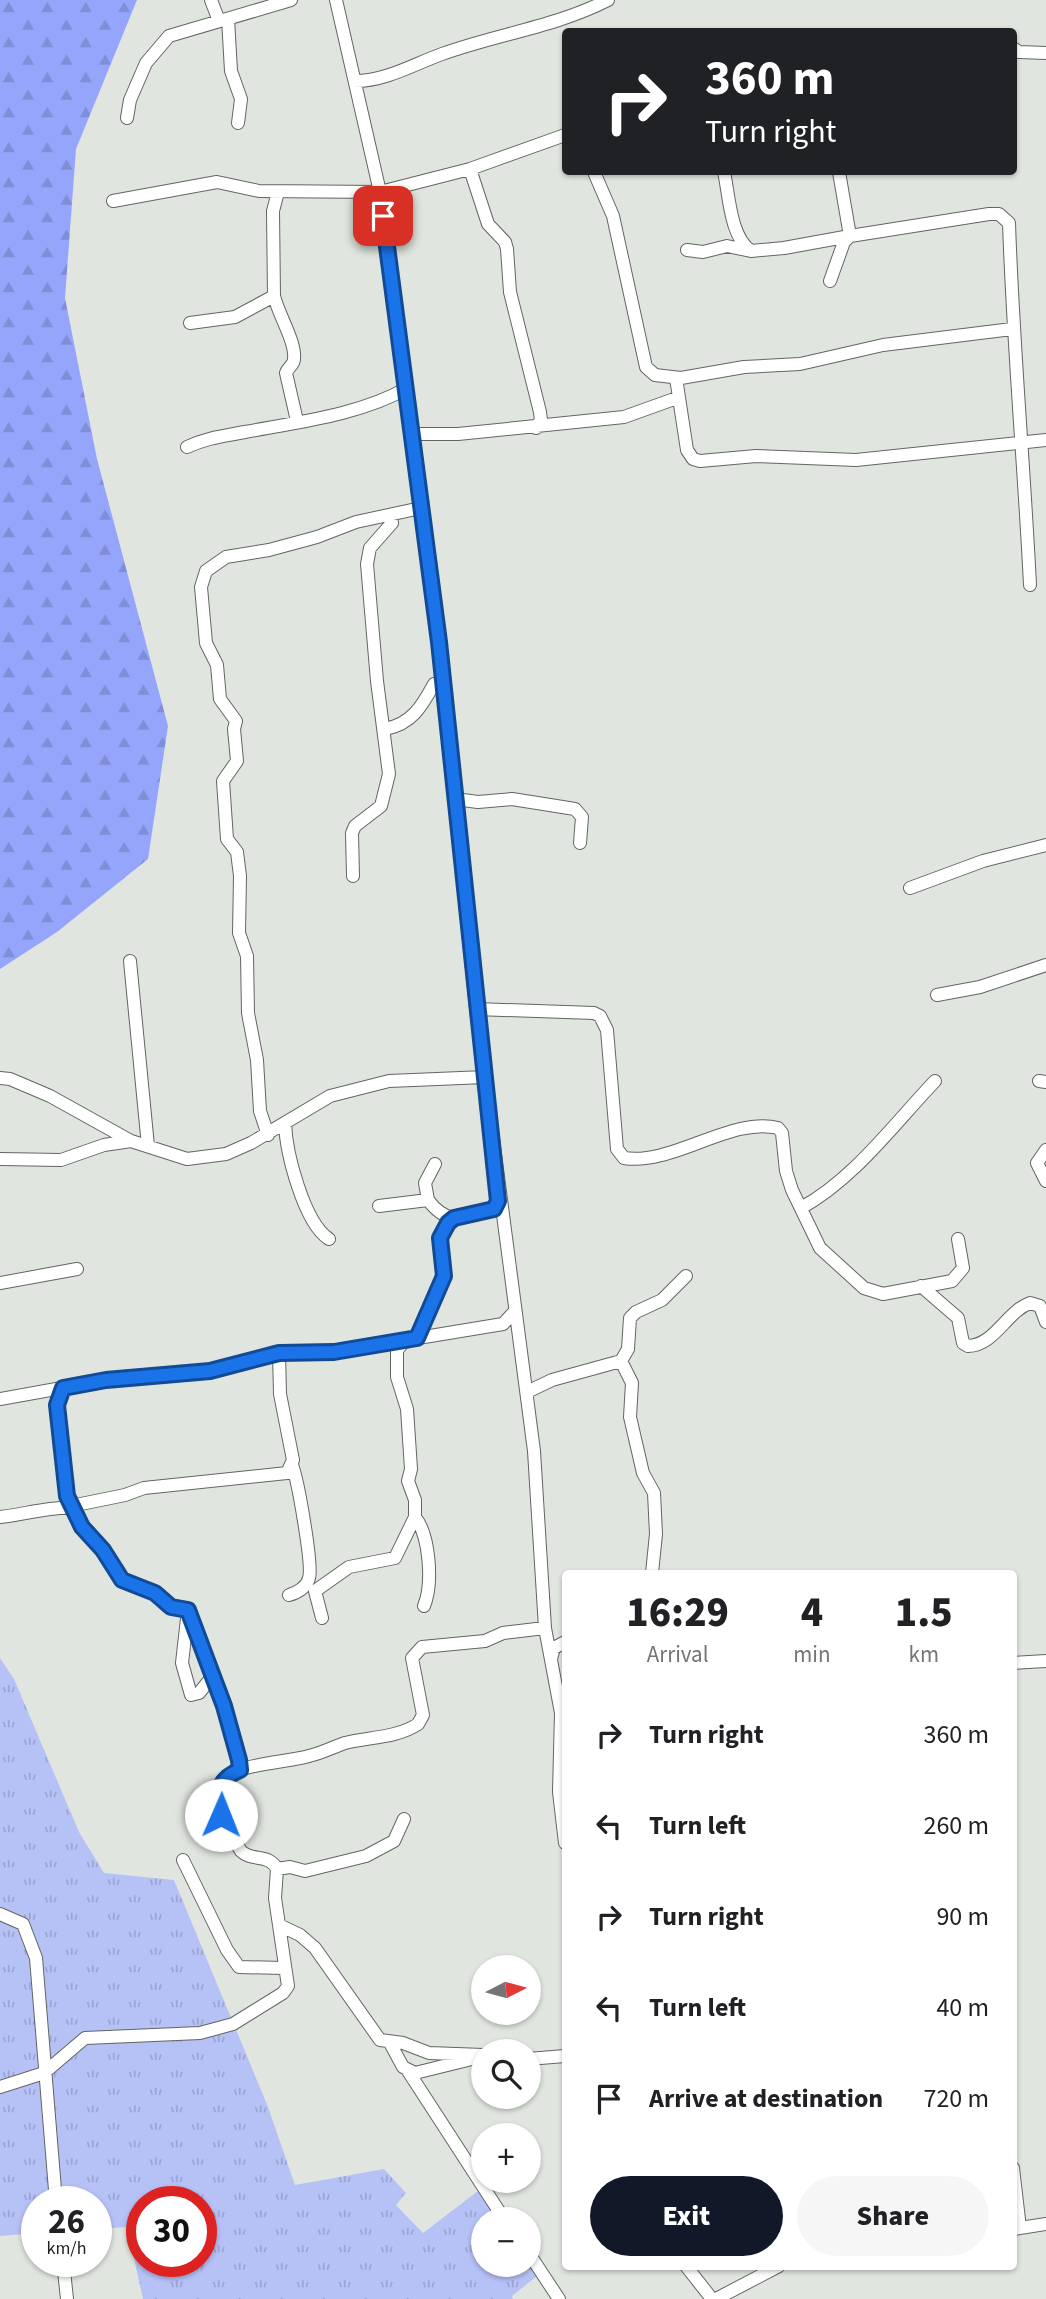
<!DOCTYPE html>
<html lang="en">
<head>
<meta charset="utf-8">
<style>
  :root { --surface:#fff; --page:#f6f6f6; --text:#202124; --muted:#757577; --accent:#111827 }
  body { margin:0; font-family:"Source Sans 3",sans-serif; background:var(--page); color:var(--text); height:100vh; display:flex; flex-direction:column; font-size:26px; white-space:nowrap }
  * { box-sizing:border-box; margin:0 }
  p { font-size:23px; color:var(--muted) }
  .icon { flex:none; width:38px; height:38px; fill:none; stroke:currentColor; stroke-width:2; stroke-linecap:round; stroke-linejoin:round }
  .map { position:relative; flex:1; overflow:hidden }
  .side { position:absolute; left:562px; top:1570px; width:455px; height:700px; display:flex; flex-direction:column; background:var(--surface); border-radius:7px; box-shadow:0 2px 5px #0004 }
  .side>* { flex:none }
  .hud { position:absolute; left:562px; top:28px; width:455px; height:147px; border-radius:7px; box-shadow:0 2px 5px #0004; background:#202124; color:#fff; overflow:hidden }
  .needle { width:46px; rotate:84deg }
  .buttons { position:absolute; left:471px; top:1955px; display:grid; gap:14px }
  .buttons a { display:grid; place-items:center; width:70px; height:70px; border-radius:50%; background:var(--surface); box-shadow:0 2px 5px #0004; font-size:35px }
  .speed { position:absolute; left:21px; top:2186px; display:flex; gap:14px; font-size:35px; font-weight:700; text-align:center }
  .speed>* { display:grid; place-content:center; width:91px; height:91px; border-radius:50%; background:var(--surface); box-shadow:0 2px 5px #0004; line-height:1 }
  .speed small { font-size:18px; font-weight:400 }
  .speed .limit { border:10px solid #d22; background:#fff; color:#111 }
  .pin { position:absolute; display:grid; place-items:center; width:60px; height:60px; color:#fff; margin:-30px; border-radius:14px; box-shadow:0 4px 10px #0006 }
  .me { position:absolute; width:77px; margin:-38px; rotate:1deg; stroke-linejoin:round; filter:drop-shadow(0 0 5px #0008) }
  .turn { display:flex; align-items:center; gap:24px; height:147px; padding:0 28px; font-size:32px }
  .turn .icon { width:91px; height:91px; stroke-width:2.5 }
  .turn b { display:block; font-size:49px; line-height:60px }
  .eta { display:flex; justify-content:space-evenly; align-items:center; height:119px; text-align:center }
  .eta b { font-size:42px; font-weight:800; line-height:49px }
  .primary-button { display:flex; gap:14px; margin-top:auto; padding:14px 28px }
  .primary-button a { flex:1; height:80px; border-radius:42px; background:var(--accent); color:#fff; font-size:28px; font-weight:800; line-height:80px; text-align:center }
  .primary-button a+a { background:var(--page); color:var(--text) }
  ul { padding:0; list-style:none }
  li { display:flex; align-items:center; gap:21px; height:91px; padding:0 28px }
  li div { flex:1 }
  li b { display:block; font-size:26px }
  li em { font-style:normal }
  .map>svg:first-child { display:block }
  .grass { fill:url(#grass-tufts); fill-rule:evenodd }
  .forest { fill:url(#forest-firs) }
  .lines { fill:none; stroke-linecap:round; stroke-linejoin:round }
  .minor-casing { stroke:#616661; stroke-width:14 }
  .minor { stroke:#fff; stroke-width:12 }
  .route-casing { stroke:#114b97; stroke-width:18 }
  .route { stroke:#1a73e8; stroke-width:12 }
</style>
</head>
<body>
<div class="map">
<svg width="1046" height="2299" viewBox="0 0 1046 2299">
  <defs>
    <pattern id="grass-tufts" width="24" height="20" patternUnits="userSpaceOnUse" patternTransform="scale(1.75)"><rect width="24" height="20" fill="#b6c1f6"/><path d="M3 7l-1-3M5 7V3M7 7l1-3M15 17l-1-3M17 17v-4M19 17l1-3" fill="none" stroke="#9ba5d2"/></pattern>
    <pattern id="forest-firs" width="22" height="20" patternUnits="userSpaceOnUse" patternTransform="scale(1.75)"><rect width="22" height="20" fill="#96a5fc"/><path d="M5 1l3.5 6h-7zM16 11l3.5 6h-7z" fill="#808dd7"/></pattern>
  </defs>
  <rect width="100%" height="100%" fill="#e0e6df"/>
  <!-- grass -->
  <path class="grass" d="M0,1658L14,1679L79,1832L104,1873L174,1880L268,2107L295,2185L384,2169L406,2193L396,2205L423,2233L478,2191L498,2219H483V2264L529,2263L537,2276L512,2296L513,2299H143L127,2227L96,2229V2202H37V2233L0,2236ZM142,2202H201V2261H142Z"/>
  <!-- forest -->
  <path class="forest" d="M0,0H137L76,149L65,298L97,459L168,726L148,859L57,932L0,969Z"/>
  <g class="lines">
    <defs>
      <path id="minor" d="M211,0L219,21
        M336,0L380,192L439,642L476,1009L534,1451L545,1628L561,1713L559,1792L565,1843
        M228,19L231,71L241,99L238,123
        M1013,48L1019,52L1046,53
        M355,81C386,81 414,64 442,54C497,34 555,27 608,0
        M127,118L130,100L146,63L169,36L291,0
        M470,169L488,224L505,242L507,249L510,292L540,412L541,420L536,428
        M594,172L613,216L646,367L655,375L681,378L744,367L800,364L883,345L1012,329
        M724,172C729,194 730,237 751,251
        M839,172L850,236L989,214H999L1009,223C1013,344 1024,464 1030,585
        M113,201L217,182L259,191L380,192L470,169L565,135
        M687,250L703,252L727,246L751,251L784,248L850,236
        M830,281L844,242L850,236
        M274,296C279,316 296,342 294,359C294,365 288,367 286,373L297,421
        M190,323L235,317L274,296L273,211L278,192
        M676,378L687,450L693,459L700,461L756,456L856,460L1046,440
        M413,434H458L624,417L677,398
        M187,447C206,438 224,436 245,432C298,422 360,415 407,388
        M385,729C412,724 422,706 434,684L442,683
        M455,799L478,802L512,799L575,809L582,817L580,843
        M353,876L352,833L355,826L381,806L389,774L377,681L367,564L370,548L392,523L390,515
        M910,888L983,861L1046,845
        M130,961L148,1146
        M937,995L980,987L1046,965
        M476,1009L594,1013L600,1016L607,1030L617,1149L624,1158C672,1166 732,1116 778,1128L782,1133L786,1171L792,1190L820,1248L864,1288L883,1294L952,1281L963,1268L958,1239
        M0,1078L10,1079L50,1096L131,1141L187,1159L226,1154L251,1143L330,1096L389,1081L485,1077
        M1039,1081L1046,1082
        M285,1123C286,1153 304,1223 329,1239
        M268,1135L260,1111L257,1060L248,1013L247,956L239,933L240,876L237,852L227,839L223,781L237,761L234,729L236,721L220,699L217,665L206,643L201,587L206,571L226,557L269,550L317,537L356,522L421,508
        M1046,1150L1037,1163L1046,1181
        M0,1159L61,1160L104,1145L131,1141
        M428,1200L425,1183L435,1164
        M379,1206L428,1200C449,1228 464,1216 494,1209L498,1195
        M801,1208C854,1179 894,1124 935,1081
        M0,1283L77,1269
        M921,1286L958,1318L963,1343L968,1346C995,1345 1006,1312 1030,1303L1040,1306L1046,1322
        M621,1361L632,1383L630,1417L643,1473L654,1493L656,1534L652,1573
        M63,1388L57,1399L60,1435L67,1497L78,1522L103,1550L122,1580L155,1593L171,1607L188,1610
        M527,1392L552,1380L621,1361L628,1349L630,1318L636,1312L662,1300L686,1276
        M0,1399L106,1380L210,1371L279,1353L333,1352L503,1324L514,1312
        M71,1506L125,1495L144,1488L287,1473L293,1460L280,1394L279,1353
        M0,1517C20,1515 54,1506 72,1508
        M415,1517C430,1536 433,1584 424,1606
        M289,1595C297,1593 307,1587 309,1578C313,1566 298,1480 292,1465
        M188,1610L224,1706L240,1770
        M188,1610L182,1663L191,1695L199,1693L212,1677
        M322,1618L315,1591L349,1567L395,1558L415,1517V1500L408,1481L411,1469L407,1409L397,1377V1350L403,1343L417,1338L444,1276L440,1238L454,1218
        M551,1659L554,1648L565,1642
        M1013,1663L1046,1661
        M183,1860L227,1950L239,1967L284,1968
        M277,1869L290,1867L305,1871L366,1856L394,1841L404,1819
        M0,1914L23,1924L36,1958L56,2202
        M279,1925L300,1935L315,1948L380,2040L403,2043L429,2053L483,2055
        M390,2043L403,2067L415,2073L480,2057
        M528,2059L565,2056
        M408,2071L504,2219
        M0,2087L44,2073L85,2038L200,2033L233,2024L283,1993L288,1986L275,1898L277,1869C269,1853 252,1862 241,1851C230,1833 208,1804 222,1781C232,1764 290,1762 309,1756C322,1753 333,1747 345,1743C369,1737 397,1738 418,1724L423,1715L412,1658L422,1647L485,1641L503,1633L545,1628
        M1013,2168L1020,2228
        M1014,2229L1046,2224
        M528,2252L559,2299
        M63,2261L67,2299
        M686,2266L712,2299
        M716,2299L779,2266"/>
    </defs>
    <!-- minor casing -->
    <use href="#minor" class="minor-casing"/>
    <!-- minor -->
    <use href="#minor" class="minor"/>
  </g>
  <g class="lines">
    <defs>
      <path id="route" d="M221,1815C216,1793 218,1779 240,1770L239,1760L224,1706L188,1610L171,1607L155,1593L122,1580L103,1550L82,1527L67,1496L57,1405L63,1388L106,1380L210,1371L279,1353L334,1352L417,1338L444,1276L440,1238L448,1223L454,1218L494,1209L498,1201L439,642L383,216"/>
    </defs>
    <!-- route casing -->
    <use href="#route" class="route-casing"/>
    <!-- route -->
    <use href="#route" class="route"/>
  </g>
</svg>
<div class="buttons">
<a><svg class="needle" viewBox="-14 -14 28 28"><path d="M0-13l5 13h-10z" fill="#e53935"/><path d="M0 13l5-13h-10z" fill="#757577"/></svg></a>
<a><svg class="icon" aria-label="search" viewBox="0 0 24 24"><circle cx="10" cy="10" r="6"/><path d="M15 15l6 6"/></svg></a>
<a>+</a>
<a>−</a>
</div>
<div class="speed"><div>26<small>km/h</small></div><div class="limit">30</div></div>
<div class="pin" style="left:383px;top:216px;background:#d93025"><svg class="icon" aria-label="arrive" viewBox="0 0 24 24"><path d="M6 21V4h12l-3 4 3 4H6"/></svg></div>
<svg class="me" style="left:221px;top:1815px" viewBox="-20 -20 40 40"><circle r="19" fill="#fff"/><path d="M0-13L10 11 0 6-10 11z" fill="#1a73e8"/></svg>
<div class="hud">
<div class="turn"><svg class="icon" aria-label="right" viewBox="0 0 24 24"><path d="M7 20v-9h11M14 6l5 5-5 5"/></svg><div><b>360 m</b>Turn right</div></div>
</div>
<section class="side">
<div class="eta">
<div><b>16:29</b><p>Arrival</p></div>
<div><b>4</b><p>min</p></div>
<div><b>1.5</b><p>km</p></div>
</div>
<ul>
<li><svg class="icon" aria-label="right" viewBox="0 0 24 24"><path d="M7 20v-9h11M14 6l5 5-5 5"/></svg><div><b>Turn right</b></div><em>360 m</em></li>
<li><svg class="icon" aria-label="left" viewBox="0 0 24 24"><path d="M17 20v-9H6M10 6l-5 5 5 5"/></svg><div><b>Turn left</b></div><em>260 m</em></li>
<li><svg class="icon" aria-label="right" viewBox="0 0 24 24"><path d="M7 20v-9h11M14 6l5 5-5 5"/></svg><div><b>Turn right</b></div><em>90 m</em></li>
<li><svg class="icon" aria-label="left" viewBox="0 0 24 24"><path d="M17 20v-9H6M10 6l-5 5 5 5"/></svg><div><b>Turn left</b></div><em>40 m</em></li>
<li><svg class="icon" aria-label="arrive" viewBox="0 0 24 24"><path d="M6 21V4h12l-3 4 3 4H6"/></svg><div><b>Arrive at destination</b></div><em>720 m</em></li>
</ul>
<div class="primary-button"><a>Exit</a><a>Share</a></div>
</section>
</div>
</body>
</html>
